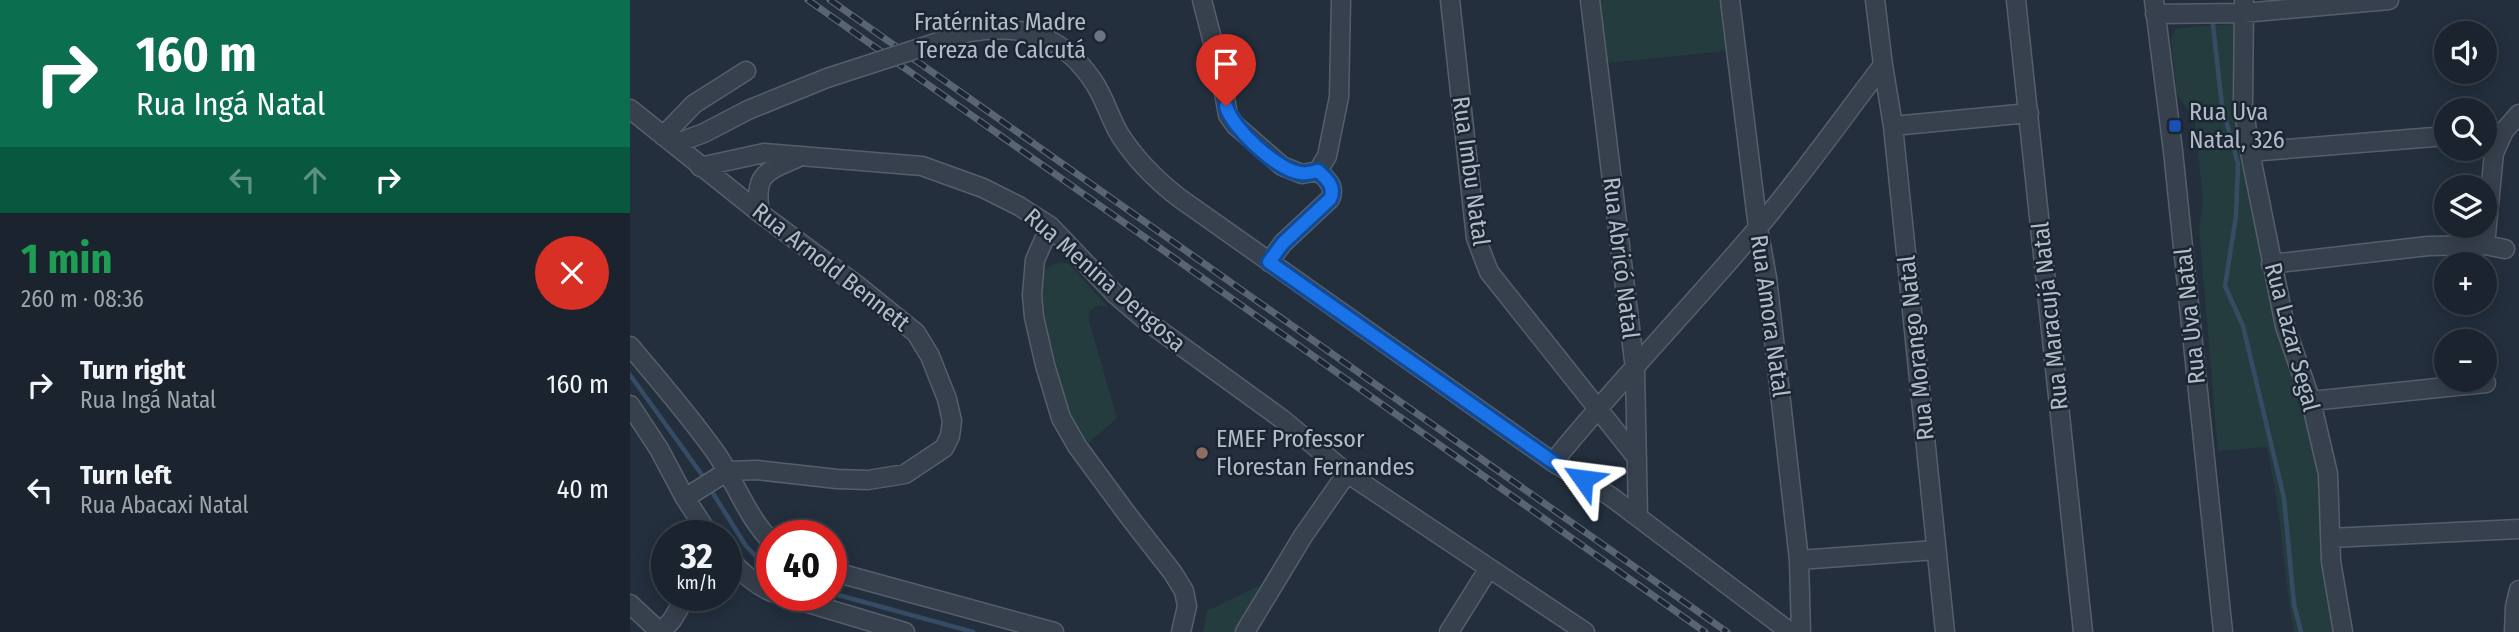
<!DOCTYPE html>
<html lang="en">
<head>
<meta charset="utf-8">
<style>
  :root { --surface:#1a232e; --page:#272f3a; --text:#f1f3f6; --muted:#9fa4aa; --line:#38404a }
  body { margin:0; font-family:"Fira Sans Condensed",sans-serif; background:var(--page); color:var(--text); height:100vh; display:flex; flex-direction:column; font-size:26px; white-space:nowrap }
  * { box-sizing:border-box; margin:0 }
  p { font-size:23px; color:var(--muted) }
  .icon { flex:none; width:38px; height:38px; fill:none; stroke:currentColor; stroke-width:2; stroke-linecap:round; stroke-linejoin:round }
  .map { position:relative; flex:1; overflow:hidden }
  .side { display:flex; flex-direction:column; background:var(--surface); width:630px }
  .side>* { flex:none }
  .banner { background:#0b6e4f; color:#fff; overflow:hidden }
  .fabs { position:absolute; left:1804px; top:21px; display:grid; gap:14px }
  .fabs a { display:grid; place-items:center; width:63px; height:63px; border-radius:50%; background:var(--surface); box-shadow:0 4px 18px #0003,0 0 0 2px var(--line); font-size:35px }
  .speed { position:absolute; left:21px; top:520px; display:flex; gap:14px; font-size:35px; font-weight:700; text-align:center }
  .speed>* { display:grid; place-content:center; width:91px; height:91px; border-radius:50%; background:var(--surface); box-shadow:0 4px 18px #0003,0 0 0 2px var(--line); line-height:1 }
  .speed small { font-size:18px; font-weight:400 }
  .speed .limit { border:10px solid #d22; background:#fff; color:#111 }
  .pin { position:absolute; display:grid; place-items:center; width:60px; height:60px; color:#fff; margin:-72px -30px; border-radius:50% 50% 50% 0; rotate:-45deg; box-shadow:0 0 7px #0007 }
  .pin .icon { rotate:45deg }
  .me { position:absolute; width:77px; margin:-38px; rotate:301deg; stroke-linejoin:round; filter:drop-shadow(0 0 5px #0008) }
  .turn { display:flex; align-items:center; gap:24px; height:147px; padding:0 21px; font-size:32px }
  .turn .icon { width:91px; height:91px; stroke-width:2.5 }
  .turn b { display:block; font-size:49px; line-height:60px }
  .lanes { display:flex; align-items:center; height:66px; padding:0 21px; background:#0003; justify-content:center; gap:35px; direction:ltr }
  .lanes .off { opacity:.35 }
  .round { display:grid; place-items:center; flex:none; width:74px; height:74px; border-radius:37px; background:var(--page) }
  .head { display:flex; align-items:center; justify-content:space-between; height:119px; padding:0 21px }
  h1 { font-size:42px; font-weight:700; line-height:52px; color:#1e9e55 }
  ul { padding:0; list-style:none }
  li { display:flex; align-items:center; gap:21px; height:105px; padding:0 21px }
  li div { flex:1 }
  li b { display:block; font-size:26px }
  li em { font-style:normal }
  main { display:flex; flex:1; min-height:0 }
  .map>svg:first-child { display:block }
  .green { fill:#253c3e }
  .lines { fill:none; stroke-linecap:round; stroke-linejoin:round }
  .stream { stroke:#364c64; stroke-width:4.5 }
  .minor-casing { stroke:#555f6b; stroke-width:21 }
  .minor { stroke:#37414d; stroke-width:18 }
  .rail-casing { stroke:#596574; stroke-width:7 }
  .rail { stroke:#1c2632; stroke-width:4.5; stroke-dasharray:13; stroke-linecap:butt }
  .minor-bridge-casing { stroke:#555f6b; stroke-width:21; stroke-linecap:butt }
  .minor-bridge { stroke:#37414d; stroke-width:18 }
  .route-casing { stroke:#114b97; stroke-width:18 }
  .route { stroke:#1a73e8; stroke-width:12 }
  .worship-dot { fill:#6b7280; stroke:#1c2632; stroke-width:2.5 }
  .transit-dot { fill:#1a4fb4; stroke:#1c2632; stroke-width:2.5 }
  .education-dot { fill:#8d6e63; stroke:#1c2632; stroke-width:2.5 }
  .labels { text-anchor:middle; dominant-baseline:central; stroke-width:5; stroke-linejoin:round; paint-order:stroke }
  .poi-label { font-size:24px; fill:#b2bcc8; stroke:#1c2632; text-anchor:start }
  .street-label { font-size:24px; fill:#b2bcc8; stroke:#1c2632 }
</style>
</head>
<body>
<main>
<section class="side">
<div class="banner">
<div class="turn"><svg class="icon" aria-label="right" viewBox="0 0 24 24"><path d="M7 20v-9h11M14 6l5 5-5 5"/></svg><div><b>160 m</b>Rua Ingá Natal</div></div>
<div class="lanes"><svg class="icon off" aria-label="left" viewBox="0 0 24 24"><path d="M17 20v-9H6M10 6l-5 5 5 5"/></svg><svg class="icon off" aria-label="ahead" viewBox="0 0 24 24"><path d="M12 20V5M6 11l6-6 6 6"/></svg><svg class="icon" aria-label="right" viewBox="0 0 24 24"><path d="M7 20v-9h11M14 6l5 5-5 5"/></svg></div>
</div>
<div class="head"><div><h1>1 min</h1><p>260 m · 08:36</p></div><a class="round" style="background:#d93025;color:#fff"><svg class="icon" aria-label="close" viewBox="0 0 24 24"><path d="M6 6l12 12M18 6L6 18"/></svg></a></div>
<ul>
<li><svg class="icon" aria-label="right" viewBox="0 0 24 24"><path d="M7 20v-9h11M14 6l5 5-5 5"/></svg><div><b>Turn right</b><p>Rua Ingá Natal</p></div><em>160 m</em></li>
<li><svg class="icon" aria-label="left" viewBox="0 0 24 24"><path d="M17 20v-9H6M10 6l-5 5 5 5"/></svg><div><b>Turn left</b><p>Rua Abacaxi Natal</p></div><em>40 m</em></li>
</ul>
</section>
<div class="map">
<svg width="1889" height="632" viewBox="0 0 1889 632">
  <rect width="100%" height="100%" fill="#232f3d"/>
  <!-- green -->
  <path class="green" d="M960,0H1100L1105,50L967,64Z
    M1603,24L1606,30L1608,86L1687,435L1707,632H1664C1653,571 1651,508 1637,447L1588,451L1569,229L1573,201L1565,121L1547,94L1541,41L1544,31L1548,28Z
    M431,262L439,264L478,307L470,305L460,310L459,321L487,418L458,443C454,438 448,432 445,426C430,401 402,299 414,273C417,266 424,264 431,262Z
    M630,585L608,632H573L577,611Z"/>
  <g class="lines">
    <!-- stream -->
    <path class="stream" d="M1583,25L1592,106L1608,164L1606,216L1595,286L1613,326L1654,498L1664,604L1671,632
      M0,375L75,479
      M79,487L116,546L142,573
      M201,593L343,632"/>
    <defs>
      <path id="minor" d="M572,0L590,70L598,115L605,125L652,166L672,174L688,171
        M820,0L846,238L859,272L1007,458
        M960,0L1005,369L1008,517
        M1100,0L1128,228L1137,278L1169,560L1171,632
        M1386,0L1453,632
        M1524,0L1543,151L1593,632
        M1614,0L1613,103L1620,152L1655,326L1681,401L1698,474L1701,561L1713,632
        M1525,14L1613,13L1759,0
        M339,32C391,24 429,33 461,78C474,95 479,117 490,135C506,160 525,179 548,197L923,462L980,496L1160,632
        M1253,65L1263,126L1315,632
        M0,109L130,213L228,286L286,333L300,356L317,399L322,421L320,436L314,448L275,474L238,480L207,479L127,470L98,471L55,498
        M1263,126L1399,113
        M33,136L64,104L116,71
        M44,144L74,133L118,110L197,78
        M1620,152L1816,136
        M70,167L134,153L292,166L353,188L389,206L420,226L485,294L514,319L652,419L717,473L955,632
        M688,171L697,156L709,97L711,0
        M130,213C124,175 134,172 167,158
        M420,226L405,260L402,295L404,317L415,365L431,418L447,446L497,514L543,573L554,591L557,606L551,632
        M1855,245L1864,153L1874,131L1889,114
        M639,262L653,243L700,199C706,187 697,179 688,171
        M1641,264L1798,246L1855,245L1875,249
        M0,346C30,382 61,417 88,456C106,484 118,518 142,542
        M1681,401L1856,383
        M0,405L29,449L55,498L80,536
        M923,462C988,382 1060,308 1126,230C1171,177 1211,120 1253,65L1245,0
        M1700,538L1889,529
        M96,556C110,570 123,584 142,592
        M1169,560L1306,550
        M201,571L424,632
        M151,595L275,632
        M0,604L30,632
        M31,632L42,620L57,595
        M615,632L673,536L717,473
        M819,632L859,568
        M1884,632L1885,607L1889,590"/>
    </defs>
    <!-- minor casing -->
    <use href="#minor" class="minor-casing"/>
    <!-- minor -->
    <use href="#minor" class="minor"/>
    <defs>
      <path id="rail" d="M178,0L1075,632
        M200,0L1097,632"/>
    </defs>
    <!-- rail casing -->
    <use href="#rail" class="rail-casing"/>
    <!-- rail -->
    <use href="#rail" class="rail"/>
    <defs>
      <path id="minor-bridge" d="M197,78L339,32"/>
    </defs>
    <!-- minor-bridge casing -->
    <use href="#minor-bridge" class="minor-bridge-casing"/>
    <!-- minor-bridge -->
    <use href="#minor-bridge" class="minor-bridge"/>
  </g>
  <g class="lines">
    <defs>
      <path id="route" d="M596,106C601,127 648,171 671,173C676,174 683,172 688,171C697,179 706,187 700,199L653,243L639,262L923,462L953,479"/>
    </defs>
    <!-- route casing -->
    <use href="#route" class="route-casing"/>
    <!-- route -->
    <use href="#route" class="route"/>
  </g>
  <!-- markers -->
  <circle class="worship-dot" cx="470" cy="36" r="7"/>
  <rect class="transit-dot" x="1538" y="119" width="14" height="14" rx="3.5"/>
  <circle class="education-dot" cx="572" cy="453" r="7"/>
  <g class="labels">
    <!-- poi labels -->
    <g class="poi-label">
      <text x="456" y="22" text-anchor="end">Fratérnitas Madre<tspan x="456" dy="28">Tereza de Calcutá</tspan></text>
      <text x="1559" y="112">Rua Uva<tspan x="1559" dy="28">Natal, 326</tspan></text>
      <text x="586" y="439">EMEF Professor<tspan x="586" dy="28">Florestan Fernandes</tspan></text>
    </g>
    <!-- street labels -->
    <g class="street-label">
      <text transform="translate(841 171) rotate(82)">Rua Imbu Natal</text>
      <text transform="translate(991 258) rotate(83)">Rua Abricó Natal</text>
      <text transform="translate(201 267) rotate(38)">Rua Arnold Bennett</text>
      <text transform="translate(475 280) rotate(41)">Rua Menina Dengosa</text>
      <text transform="translate(1140 316) rotate(82)">Rua Amora Natal</text>
      <text transform="translate(1420 316) rotate(-96)">Rua Maracujá Natal</text>
      <text transform="translate(1560 316) rotate(-96)">Rua Uva Natal</text>
      <text transform="translate(1662 337) rotate(75)">Rua Lazar Segal</text>
      <text transform="translate(1286 348) rotate(-96)">Rua Morango Natal</text>
    </g>
  </g>
</svg>
<div class="fabs">
<a><svg class="icon" aria-label="sound" viewBox="0 0 24 24"><path d="M4 9h4l5-4v14l-5-4H4zM17 9q2 3 0 6"/></svg></a>
<a><svg class="icon" aria-label="search" viewBox="0 0 24 24"><circle cx="10" cy="10" r="6"/><path d="M15 15l6 6"/></svg></a>
<a><svg class="icon" aria-label="layers" viewBox="0 0 24 24"><path d="M12 4l9 5-9 5-9-5zM3 14l9 5 9-5"/></svg></a>
<a>+</a>
<a>−</a>
</div>
<div class="speed"><div>32<small>km/h</small></div><div class="limit">40</div></div>
<div class="pin" style="left:596px;top:106px;background:#d93025"><svg class="icon" aria-label="arrive" viewBox="0 0 24 24"><path d="M6 21V4h12l-3 4 3 4H6"/></svg></div>
<svg class="me" style="left:953px;top:479px" viewBox="-20 -20 40 40"><path d="M0-17L14 15 0 8-14 15z" fill="#1a73e8" stroke="#fff" stroke-width="4"/></svg>
</div>
</main>
</body>
</html>
